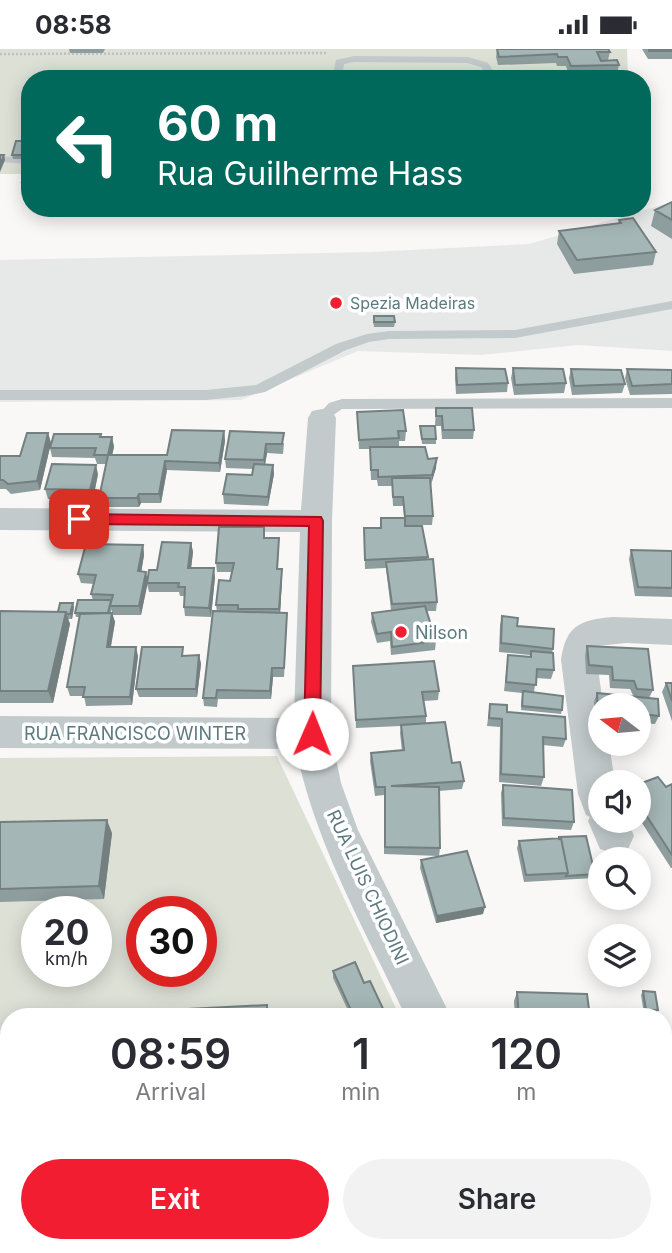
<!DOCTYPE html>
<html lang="en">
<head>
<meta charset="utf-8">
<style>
  :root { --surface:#fff; --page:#f2f2f3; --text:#2b2b33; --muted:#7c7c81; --accent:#f31d32 }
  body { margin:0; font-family:Inter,sans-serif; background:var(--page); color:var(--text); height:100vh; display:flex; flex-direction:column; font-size:26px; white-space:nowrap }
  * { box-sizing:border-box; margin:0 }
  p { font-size:23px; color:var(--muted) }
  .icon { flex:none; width:38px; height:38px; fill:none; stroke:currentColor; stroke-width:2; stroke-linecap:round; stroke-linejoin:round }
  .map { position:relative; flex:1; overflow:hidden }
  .panel { position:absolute; left:0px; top:959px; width:672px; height:245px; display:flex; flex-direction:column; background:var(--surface); border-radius:28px 28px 0 0; box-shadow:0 4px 18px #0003 }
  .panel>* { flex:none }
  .guide { position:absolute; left:21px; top:21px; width:630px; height:147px; border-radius:28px; box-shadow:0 4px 18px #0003; background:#00695c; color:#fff; overflow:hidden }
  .needle { width:46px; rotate:286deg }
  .buttons { position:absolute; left:588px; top:644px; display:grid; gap:14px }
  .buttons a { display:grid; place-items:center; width:63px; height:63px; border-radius:50%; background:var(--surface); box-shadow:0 4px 18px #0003; font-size:35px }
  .speed { position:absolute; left:21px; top:847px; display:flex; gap:14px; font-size:35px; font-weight:700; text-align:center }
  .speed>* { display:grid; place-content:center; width:91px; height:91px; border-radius:50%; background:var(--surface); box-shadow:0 4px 18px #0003; line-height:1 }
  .speed small { font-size:18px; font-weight:400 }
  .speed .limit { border:10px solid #d22; background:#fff; color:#111 }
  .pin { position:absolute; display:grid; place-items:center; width:60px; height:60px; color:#fff; margin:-30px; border-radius:14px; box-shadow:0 4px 10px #0006 }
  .me { position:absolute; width:77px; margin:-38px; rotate:1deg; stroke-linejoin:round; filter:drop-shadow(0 0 5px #0008) }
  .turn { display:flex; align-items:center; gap:24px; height:147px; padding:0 21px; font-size:32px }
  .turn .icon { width:91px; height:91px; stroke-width:2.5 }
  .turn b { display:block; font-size:49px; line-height:60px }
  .eta { display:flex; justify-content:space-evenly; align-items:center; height:119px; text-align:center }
  .eta b { font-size:42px; font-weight:600; line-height:49px }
  .cta { display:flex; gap:14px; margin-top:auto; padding:14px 21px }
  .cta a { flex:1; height:80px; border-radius:42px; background:var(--accent); color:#fff; font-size:28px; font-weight:600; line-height:80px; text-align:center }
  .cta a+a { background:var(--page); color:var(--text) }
  .status { display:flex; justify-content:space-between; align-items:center; height:49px; padding:0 35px; background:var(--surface); direction:ltr }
  .status svg { height:19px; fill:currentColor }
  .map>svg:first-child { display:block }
  .built { fill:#e7e8e8 }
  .green { fill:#dce0d5; fill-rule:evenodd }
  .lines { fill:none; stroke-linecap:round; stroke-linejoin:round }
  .path { stroke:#bcc2c3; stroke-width:2.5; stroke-dasharray:2 2; stroke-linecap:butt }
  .lane { fill:#c2cacb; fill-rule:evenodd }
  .street { fill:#c2cacb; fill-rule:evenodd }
  .wall { fill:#8e9d9d }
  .shaded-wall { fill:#747f80 }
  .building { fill:#a5b6b7; stroke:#747f80; stroke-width:2 }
  .route { fill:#f31d32; stroke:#9e1320; stroke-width:2 }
  .poi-dot { fill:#f31d32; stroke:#fff; stroke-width:2.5 }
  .labels { text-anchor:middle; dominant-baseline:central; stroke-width:7; stroke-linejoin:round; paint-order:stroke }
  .far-poi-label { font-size:16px; fill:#5d7a7e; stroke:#fff; text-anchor:start }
  .poi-label { font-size:18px; fill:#5d7a7e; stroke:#fff; text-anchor:start }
  .street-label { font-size:18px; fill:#5d7a7e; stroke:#fff }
</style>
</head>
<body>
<div class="status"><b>08:58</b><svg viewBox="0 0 49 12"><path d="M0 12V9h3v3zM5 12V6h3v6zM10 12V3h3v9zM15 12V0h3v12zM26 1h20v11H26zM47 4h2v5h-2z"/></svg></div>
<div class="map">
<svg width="672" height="1204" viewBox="0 0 672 1204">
  <rect width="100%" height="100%" fill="#f9f8f7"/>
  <!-- built -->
  <path class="built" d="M672,153V302L578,296L481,306L358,302L241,351L0,353V211L371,203L529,195Z"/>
  <!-- green -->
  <path class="green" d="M0,0H627L628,30H30V125H0Z
    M277,707L400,968H9V1195H508L512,1204H0V709ZM37,863H96V922H37ZM142,863H201V922H142Z"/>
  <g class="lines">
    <!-- path -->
    <path class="path" d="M0,5L326,4
      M510,28L522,30"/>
    <!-- lane -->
    <path class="lane" d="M354,7L468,8L488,14L499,30H489L481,18L467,14L354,13L344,15L342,30H332L336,11Z
      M0,107L30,109V115L0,113Z
      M672,252V260L515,289L389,290L369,293L346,301L265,343L245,347L206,351H0V341H206L256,336L336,295L367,285L389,282L515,281Z
      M672,349V359L342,360L322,374L315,369L329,354L342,350Z"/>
    <!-- street -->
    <path class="street" d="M322,360L332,362L336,369L332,472L331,685L341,734L358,781L451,968H406C365,881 315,795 296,700L0,699V667L294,669L300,483L0,481V459L301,461L308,369L312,362Z
      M613,568L672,570V596L626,594L598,597L597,611L603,656H600V695H609L615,733H600V772H628L634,787L628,800L614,805L600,800L588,772L590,768L586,766L578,745L561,611C566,576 580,571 613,568Z
      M663,1164H672V1204H644L640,1195H663Z
      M517,1195H568L571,1204H521Z"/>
  </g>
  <!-- wall -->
  <path class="wall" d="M69,0H105L103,4H70Z
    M497,0L610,3L608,11L619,16L617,25L569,26L566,17H557L556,14L498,16L496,8Z
    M642,0H672V10H648Z
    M30,92V110H13L12,106Z
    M30,121V142H24L22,133Z
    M672,153V190L651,177L655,161Z
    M619,171L656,203L653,216L574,225L557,195L559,182L618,174Z
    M373,272L395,273L394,278H374Z
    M456,319L508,334L507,343L456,345L455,328Z
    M513,319L566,334L564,344L514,346L511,329Z
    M571,320L625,335L622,344L572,346L569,329Z
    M627,320L672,321V345L630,346L625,329Z
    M436,359L474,381L473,390H442L441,377H435Z
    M357,363L406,382L405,392H399V398L428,410L436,419L430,436L433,467L432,476H405L428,508L427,511L437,553L436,562H427L436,592L435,601L391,606L390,592L377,594L371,573L372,564L391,561L386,519L365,520L364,479H380L381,469H404L403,457H393L392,437H378L377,431H371L370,400H359Z
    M420,377L436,390V395H422Z
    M224,382L225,392L220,423L167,421L161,454H141L139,458H101L99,449L106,415H97L95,409L52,408L50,399L101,385L102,388H112L114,398L112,406H167Z
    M230,382L284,394L283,405L267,404L265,416H273L274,425L268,457L224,455L223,445L252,426L253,420L226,419L225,410Z
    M48,384L51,394L40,441L11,445L6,440H0V407H20Z
    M98,425L93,450H48L45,440Z
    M265,489H279L278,520H282V529L280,563L287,573L284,628H273L271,650H218L217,658L204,657L203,649L217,563L216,556L230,532L232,523H217L216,514Z
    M191,494L193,503L191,519L215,528L211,568L185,567L184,558L185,547H180L179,543H149L147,535L141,566H113L111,560V564H112L115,573L111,598L138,607L132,656L86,657L84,647H70L67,638L80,568H76L75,564L93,551L91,545L94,535L81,534L78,525L143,496L144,506L141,523L147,531L157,521Z
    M631,501L672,502V548L635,547L629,510Z
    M74,558L72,570H68L70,575L53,654H0V562L58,563Z
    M502,567L553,600L552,604L554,621L551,630L536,629L534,643L562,661L561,665L521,661L522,644L504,642L508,606L529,608L530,606L499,603L500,576Z
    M587,597L653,641L649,649L659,667L655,675L641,674L639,681V656H600V678L595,677L594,653L597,644L634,648L630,640L610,639L609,626L586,625L585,606Z
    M199,606L201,615L197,648H139L136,640L185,607Z
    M353,617L439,642L438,651L424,652L426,667V674L464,732L462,740L439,742L440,799L439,807L384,805V746L375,747L370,712L371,704L402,702L400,684L401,677L356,679Z
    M666,634H672V672L662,643Z
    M490,655L566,690L563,698L543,696L544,728L541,737L499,733L500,678L487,677Z
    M672,735V819H671L642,774L623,781L617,772H639L666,738Z
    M503,736L574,773L571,781L502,777L501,744Z
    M0,773L112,784L104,850L0,853Z
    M519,792L595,825L594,829L524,833L517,799Z
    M421,811L483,865L436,874L420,819Z
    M333,922L364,934L385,964V968H351L333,929Z
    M643,942L658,961L656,965H644L641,946Z
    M517,943L590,968H515L514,952Z
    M663,991H672V1124H663Z"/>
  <!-- shaded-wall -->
  <path class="shaded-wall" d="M4,106L5,111L0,123V116Z
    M224,382L225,392L220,423L219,414Z
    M48,384L51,394L40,441L37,432Z
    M112,388L114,398L110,415L108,406Z
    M266,395L267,404L264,421V411Z
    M437,409L436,419L431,436L432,426Z
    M165,412L167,421L161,454L159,445Z
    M96,416L98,425L93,450L90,441Z
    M273,416L274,425L268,457V448Z
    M139,445L141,454L139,458L137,449Z
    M191,494L193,503L190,528L188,519Z
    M143,496L144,506L140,531L138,522Z
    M214,519L215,528L211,568L209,559Z
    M282,520V529L280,569L279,560Z
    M146,523L148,533L141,566L139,557Z
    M73,554L74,558L72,570L70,565Z
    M66,563L70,575L53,654L48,642Z
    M112,564L115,573L109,607L107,598Z
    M136,598L138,607L132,656L130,648Z
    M199,606L201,615L197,648L196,640Z
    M272,619L273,628L271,650L270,642Z
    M646,766L642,774L623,781L627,774L632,772H639V769Z
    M107,771L112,784L104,850L99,837Z
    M485,858L483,865L436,874L437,867Z"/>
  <!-- building -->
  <path class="building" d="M497,0H608L610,3H597L601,12L617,11L619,16L571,17L567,8H558L557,5L499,8Z
    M649,0H672V2H649Z
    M16,92H30V106H12Z
    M0,106H4L0,116Z
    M27,121H30V133H22Z
    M672,153V171L655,161Z
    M633,169L656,203L577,211L559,182L621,174L619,171Z
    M374,267H394L395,273H374Z
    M456,319L505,320L508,334L457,336Z
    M513,319L563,320L566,334L515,336Z
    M571,320L621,321L625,335L574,337Z
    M627,320L672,321V335L632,337Z
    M436,359H472L474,381H443L442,367H436Z
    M403,361L406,382H398L399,389L359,391L357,363Z
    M420,377H435L436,390H422Z
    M172,381L224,382L219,414L165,412L159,445H139L137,449H99L108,406H167Z
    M230,382L284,384L282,395H266L264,411L225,410Z
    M27,384H48L37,432L8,435L3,431H0V407H20Z
    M54,385H101L100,388H112L108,406H94L96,399H50Z
    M370,398H425L428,410L437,409L432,426L378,428V421H371Z
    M52,415L96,416L90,441L45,440Z
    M254,415L273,416L268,448L223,445L227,425L252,426Z
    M392,429H430L433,467H405L403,448H393Z
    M381,469H405V477H422L428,508L365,511L364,479H381Z
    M219,478H264V489H279L277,520H282L279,560H238V556H216L219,531L230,532L234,514H216Z
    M162,493L191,494L188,519H214L209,559L184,558L185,538H178L179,534H147L149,521H157Z
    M86,495L143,496L138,522L146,523L139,557H110L113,546L91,545L96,526L78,525Z
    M631,501L672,502V539L638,538Z
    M433,510L437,553L392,555L386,513Z
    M78,551H111L108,564H75Z
    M60,554H73L70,565H67L66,563H58Z
    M425,557L436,592L392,598L391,583L377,585L372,564Z
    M0,562L66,563L48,642H0Z
    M213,562L287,564L284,619H272L270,642L217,641L216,649H203Z
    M112,564L107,598H136L130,648H83L85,638H67L80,565Z
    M502,567L518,569L517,577L554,580L553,600L501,594Z
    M587,597L648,600L653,641L637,640L634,632L613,631L612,618L589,616Z
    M142,598H183L182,607L199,606L196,640H136Z
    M531,602L553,604L554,621L537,620L536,636L506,633L508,606L531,608Z
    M434,612L439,642L422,643L426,667L356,671L353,617Z
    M666,634H672V652Z
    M523,642L563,647L562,661L522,657Z
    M597,644L658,650L659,667L641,665L642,673H639V656H600V669H598Z
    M490,655L507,656V663L565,668L566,690L543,688L544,728L501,725L502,670L489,669Z
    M445,673L452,714L460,713L464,732L391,737L439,738L440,799L385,798V738H376L371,704L404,701L401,676Z
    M658,728L666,738L672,735V806L646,766L639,769V735Z
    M503,736L572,741L574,773L504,769Z
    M107,771L99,837L0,840V773Z
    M586,787L595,825L566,827L568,824L561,789L559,790V788Z
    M561,789L568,824L526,826L519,792Z
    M467,802L485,858L437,867L421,811Z
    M355,913L364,934L370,932L385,964L378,967L379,968H354L333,922Z
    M643,942L655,943L658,961H646Z
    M517,943L587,945L590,968H519Z
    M267,956V968H187L188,960Z
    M663,991H672V1120L663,1119Z
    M173,1195H264V1204H173Z
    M437,1199L438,1204H394Z"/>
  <!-- route -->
  <path class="route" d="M79,465L321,468L323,472L320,685L318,690H306L304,685L309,477L79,475L72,470Z"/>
  <!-- markers -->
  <g class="poi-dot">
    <circle cx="336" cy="254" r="7"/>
    <circle cx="401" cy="583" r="7"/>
  </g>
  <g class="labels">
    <!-- far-poi labels -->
    <g class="far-poi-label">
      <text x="350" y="254">Spezia Madeiras</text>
    </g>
    <!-- poi labels -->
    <g class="poi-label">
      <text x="415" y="583">Nilson</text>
    </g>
    <!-- street labels -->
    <g class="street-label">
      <text x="135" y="684">RUA FRANCISCO WINTER</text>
      <text transform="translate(368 838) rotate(65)">RUA LUIS CHIODINI</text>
    </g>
  </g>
</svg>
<div class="buttons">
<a><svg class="needle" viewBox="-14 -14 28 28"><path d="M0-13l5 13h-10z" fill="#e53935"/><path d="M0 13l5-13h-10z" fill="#7c7c81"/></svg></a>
<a><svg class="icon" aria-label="sound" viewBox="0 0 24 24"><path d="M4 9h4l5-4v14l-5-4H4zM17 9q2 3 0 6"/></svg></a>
<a><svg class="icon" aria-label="search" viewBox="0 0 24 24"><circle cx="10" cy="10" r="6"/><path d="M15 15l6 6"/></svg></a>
<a><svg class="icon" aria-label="layers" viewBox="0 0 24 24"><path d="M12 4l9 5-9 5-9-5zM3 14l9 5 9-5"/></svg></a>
</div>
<div class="speed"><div>20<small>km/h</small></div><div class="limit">30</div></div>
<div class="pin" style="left:79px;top:470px;background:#d93025"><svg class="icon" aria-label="arrive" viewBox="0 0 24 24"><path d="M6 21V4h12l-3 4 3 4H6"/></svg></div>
<svg class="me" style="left:312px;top:685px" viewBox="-20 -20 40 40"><circle r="19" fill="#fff"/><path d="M0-13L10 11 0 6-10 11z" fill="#f31d32"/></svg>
<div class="guide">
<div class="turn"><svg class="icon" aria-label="left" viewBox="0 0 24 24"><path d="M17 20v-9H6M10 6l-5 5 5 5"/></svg><div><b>60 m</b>Rua Guilherme Hass</div></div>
</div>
<section class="panel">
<div class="eta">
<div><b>08:59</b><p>Arrival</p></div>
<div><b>1</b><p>min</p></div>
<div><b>120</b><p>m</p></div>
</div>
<div class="cta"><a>Exit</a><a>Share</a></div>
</section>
</div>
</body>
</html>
